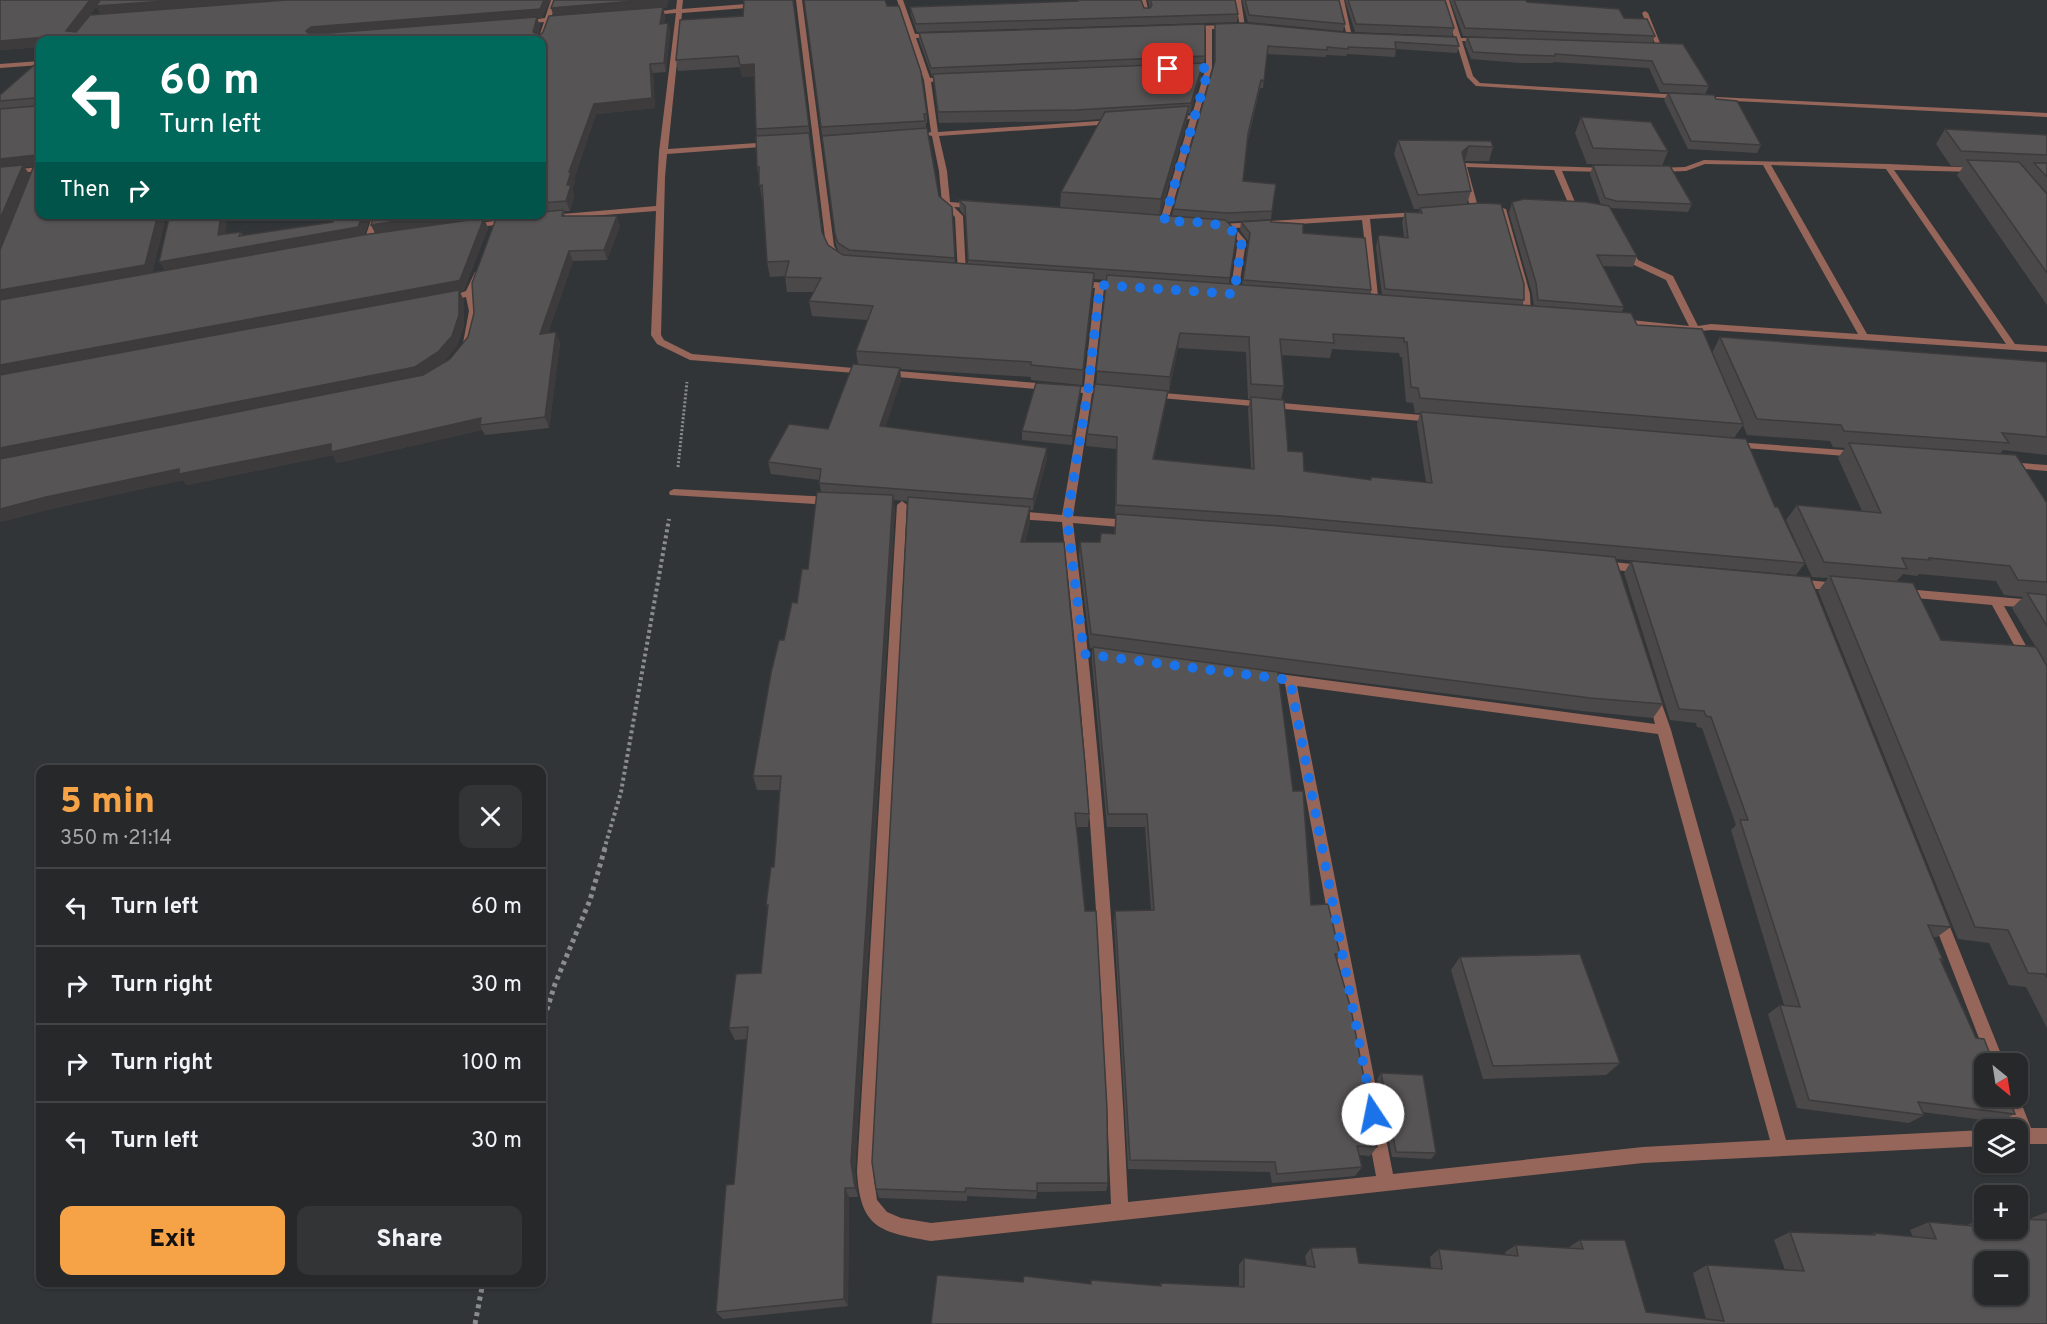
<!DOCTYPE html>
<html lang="en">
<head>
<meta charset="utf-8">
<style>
  :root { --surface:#262829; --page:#323435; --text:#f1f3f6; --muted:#a4a6a8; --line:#424446; --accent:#f6a246 }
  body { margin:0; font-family:Overpass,sans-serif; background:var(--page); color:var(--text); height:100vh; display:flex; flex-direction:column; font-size:22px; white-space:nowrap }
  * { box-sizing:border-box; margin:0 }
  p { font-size:20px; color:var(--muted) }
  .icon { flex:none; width:33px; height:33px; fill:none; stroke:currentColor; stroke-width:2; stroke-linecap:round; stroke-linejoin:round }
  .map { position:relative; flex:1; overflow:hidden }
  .drawer { position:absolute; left:36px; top:765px; width:510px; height:522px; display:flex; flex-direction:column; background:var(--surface); border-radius:12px; box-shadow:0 2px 4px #0004,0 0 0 2px var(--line) }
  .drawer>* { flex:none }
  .banner { position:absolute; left:36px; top:36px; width:510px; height:183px; border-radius:12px; box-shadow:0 2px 4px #0004,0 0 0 2px var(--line); background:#00695c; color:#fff; overflow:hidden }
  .needle { width:39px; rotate:150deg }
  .buttons { position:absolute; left:1974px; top:1053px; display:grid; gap:12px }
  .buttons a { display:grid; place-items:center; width:54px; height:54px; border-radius:12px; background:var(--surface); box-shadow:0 2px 4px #0004,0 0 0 2px var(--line); font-size:30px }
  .pin { position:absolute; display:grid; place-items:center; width:51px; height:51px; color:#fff; margin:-26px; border-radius:12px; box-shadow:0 3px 9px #0006 }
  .me { position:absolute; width:66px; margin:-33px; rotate:349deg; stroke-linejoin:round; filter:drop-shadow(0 0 4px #0008) }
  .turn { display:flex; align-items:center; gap:21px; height:126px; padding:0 24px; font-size:27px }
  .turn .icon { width:78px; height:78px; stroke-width:2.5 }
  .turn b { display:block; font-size:42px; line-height:51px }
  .then { display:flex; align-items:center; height:57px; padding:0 24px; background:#0003; gap:12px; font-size:22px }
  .round { display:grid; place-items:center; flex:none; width:63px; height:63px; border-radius:12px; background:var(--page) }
  .summary { display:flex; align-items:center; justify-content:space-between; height:102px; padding:0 24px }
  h1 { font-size:36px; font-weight:800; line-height:45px; color:var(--accent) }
  .button { display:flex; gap:12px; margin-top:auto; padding:12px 24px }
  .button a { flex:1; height:69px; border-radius:12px; background:var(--accent); color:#111; font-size:24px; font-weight:800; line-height:69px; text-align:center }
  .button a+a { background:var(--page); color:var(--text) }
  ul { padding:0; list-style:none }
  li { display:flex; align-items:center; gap:18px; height:78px; padding:0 24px; border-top:2px solid var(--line) }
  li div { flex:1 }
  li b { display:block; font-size:22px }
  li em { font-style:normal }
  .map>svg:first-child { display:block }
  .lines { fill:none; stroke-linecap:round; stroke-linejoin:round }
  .path-far2 { stroke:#8a8c8e; stroke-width:3; stroke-dasharray:2 2; stroke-linecap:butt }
  .path-far1 { stroke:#8a8c8e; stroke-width:4; stroke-dasharray:3 3; stroke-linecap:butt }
  .path { stroke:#8a8c8e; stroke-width:5; stroke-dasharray:4 4; stroke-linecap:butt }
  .minor { fill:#97665a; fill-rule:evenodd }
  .wall { fill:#4b4849; fill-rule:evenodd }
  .shaded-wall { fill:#3d3b3c }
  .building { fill:#575455; stroke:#3d3b3c; stroke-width:1.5; fill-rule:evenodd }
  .route { stroke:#1a73e8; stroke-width:10; stroke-dasharray:0 18 }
</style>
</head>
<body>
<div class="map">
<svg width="2047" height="1324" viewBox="0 0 2047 1324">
  <rect width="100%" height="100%" fill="#323537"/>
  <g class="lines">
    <!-- path-far2 -->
    <path class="path-far2" d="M678,467L687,382"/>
    <!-- path-far1 -->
    <path class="path-far1" d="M604,850L621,792L669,519"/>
    <!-- path -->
    <path class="path" d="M542,1025L555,984L590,900L605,848
      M475,1324L483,1282"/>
    <!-- minor -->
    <path class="minor" d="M551,0H557L551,18L561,17L564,19L550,22L544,40L542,42L538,40L544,22L522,24L519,22L545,18Z
      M677,0H683L682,9L759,3L762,5L759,7L682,13L668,149L773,142L777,144L773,146L667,154L665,177L661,335L664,340L692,354L865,369L870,372L868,374L690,360L657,344L651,335L656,211L551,219L547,217L551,215L656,206L659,152L676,13L651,15L648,13L676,9Z
      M796,0H802L834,246L843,261L839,264L836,263L826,246Z
      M897,0H903L915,34L935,33L938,35L935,37L916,38L930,78L950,76L953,78L931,82L938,132L1113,120L1117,122L1113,124L939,136L947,171L950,202L975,204L979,206L975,208L954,207L963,216L966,274L962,277L958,274L955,217L942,204L939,171L932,136L924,134L931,132L924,80Z
      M1140,0H1146L1149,13H1145Z
      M1235,0H1241L1245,27L1240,26Z
      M1338,0H1344L1352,37L1347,36Z
      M1443,0H1449L1461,38H1481L1484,40L1481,42L1462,41L1473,76L1480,83L1681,95L1684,97L1681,99L1476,86L1467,77L1456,41H1441L1438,39L1441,37H1454Z
      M1645,11L1648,13L1662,48L1651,51L1648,49L1656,46L1642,13Z
      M1188,26L1229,25L1232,27L1229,29H1212V68L1168,221L1164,223L1160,221L1190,119L1173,121L1169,119L1192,115L1205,70H1186L1183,68L1186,66H1206V29H1190L1187,27Z
      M40,61V65L0,68V64Z
      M1716,97L2047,113V117L1714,100L1713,99Z
      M1704,160L1888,164L1980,168L1981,170L1977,172L1894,170L2015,344L2047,346V352L1711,330L1700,331L1704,342L1699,345L1694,342L1691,331L1618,324V320L1621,319L1689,326L1666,280L1632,264L1624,249L1628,247H1631L1638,260L1673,276L1698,326L1711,324L1858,334L1763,165L1705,164L1686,171L1657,172L1653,170L1657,168L1685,167ZM1771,165L1886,169L2006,344L1867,334Z
      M1462,163L1607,168L1611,170L1607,172L1562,171L1575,202L1589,208L1585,210L1569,205L1554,170L1467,167L1478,207L1466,213L1462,211L1470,206L1459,168Z
      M40,167V171L0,175V171Z
      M1499,207L1506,209L1530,294L1531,316H1525L1524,314L1522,294L1498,209Z
      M1418,212L1422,214L1421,216L1370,219L1379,306L1372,304L1362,220L1235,228L1246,241L1238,294L1234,297L1230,294L1238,241L1233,234L1223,228V224Z
      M373,214H381L372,241L368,243L364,241Z
      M510,219H513V223L471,228L467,226L471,224Z
      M475,272L482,274L474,293L477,311L473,343L468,346L463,343L469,311L466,297L447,302L443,299L466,291Z
      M1079,281L1122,284L1126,287L1122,290L1104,288L1093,388L1110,389L1115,392L1110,395L1092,393L1073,516L1131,520L1136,524L1131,528L1073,523C1101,749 1117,975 1128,1202L1376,1176L1285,684L1261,680L1259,677L1261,674L1265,672L1655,724L1648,696L1650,693H1658L1671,730L1786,1140L1984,1130V1146L1643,1163L931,1241C879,1232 860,1228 857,1171L897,505L902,501L907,505L873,1171L877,1200L887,1212L901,1218L931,1223L1111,1204C1102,976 1088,749 1062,522L1016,519L1011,515L1016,511L1062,515L1083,393L886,376L881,373L886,370L1084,387L1095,288L1076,286V282ZM1297,686L1658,734L1770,1140L1643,1147L1393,1174Z
      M1152,392L1433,416L1438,419L1433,422L1149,397V393Z
      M1735,442L1858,451L1863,454L1858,457L1731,447V443Z
      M2007,462L2047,465V471L2003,467V463Z
      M674,489L831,497L836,501L831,505L670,495L669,493L670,491Z
      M1603,561L1642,565L1648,569L1642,573L1599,568L1597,565Z
      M1797,579L1837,583L1843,587L1837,591L1797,587L1791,583Z
      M1905,589L2047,601V609L2004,606L2034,660L2032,663H2024L1992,605L1905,597L1899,593Z
      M1939,910L1944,912L1946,917L2005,1064H1989L1932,917L1934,912Z
      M2018,1095L2031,1128H2047V1144H2018V1130H2014L2002,1096H2018Z"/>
  </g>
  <!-- wall -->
  <path class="wall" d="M0,0H550L542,18H537L540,26L538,34L540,35L543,32L554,16L551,8L667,7L663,8L665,16L664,24L668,23L670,32L666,72L653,73L655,108L596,114L574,179L575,182L572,189L574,195L570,211H564L565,216L620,226L607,260L573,261L548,333L560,343L549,428L485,435L482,430L337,463L333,455L187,485L183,480L55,508L0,522V250L34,166L24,167L30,175L0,248V95L40,60L153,273L165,271L226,234L241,232L243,236L333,222L334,214H372L364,235L375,233L371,225L375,214H494L491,218L484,219L488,228L464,290L460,292L464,301V326L457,346L443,363L434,369L450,359L468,337L502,214H542V40H40V47L0,50ZM96,7L101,14L90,15Z
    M793,0L822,233L828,245L839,253L836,245L821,127L887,6L927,114V123H926V128L939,196L952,207L955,263L968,264L965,216L960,210L959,200L1060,207L1061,192L1101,119L1076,121L939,123L933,76H932L919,40V33L1205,56L1202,72L1190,113H1188L1187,121L1160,215L1172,216L1173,209L1214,64L1215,24L1459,46L1457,53L1396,49L1395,57L1347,54L1346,56L1326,55V57L1267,54L1263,88H1260L1248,140L1243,181L1272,211L1271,219L1226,222L1237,231L1229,284L1242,285L1248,241L1240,230L1241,222H1271L1303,233L1371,290L1370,294L1382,295L1376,247L1378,237H1404L1402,222L1405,212L1419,213L1420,209H1414L1394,154L1398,140L1493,147L1489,161H1464L1471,191L1467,204L1524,300L1522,305L1534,306L1532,293L1509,213L1512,202L1601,205L1590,174L1593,165L1648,166L1587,164L1575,133L1581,117L1668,151L1662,166L1692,204L1688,212L1610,208L1637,256L1633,267L1603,266L1624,307L1621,313L1637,325L1712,353L1720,337L2047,362V455L2003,450L2000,454L2047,503V1028L2026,987L2009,985L1989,943L1958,939L1818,591L1828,578L1812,577L1786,520L1797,505L1862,511L1838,458L1845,448L1833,447L1830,441L1747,435L1743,425L1734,438L1775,507L1805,563L1796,575L1616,559L1663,704L1653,718L1582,711L1278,672L1293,791L1311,905L1340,954L1337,961L1377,1147L1370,1156L1359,1155L1362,1167L1355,1176L1272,1183L1270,1172L1128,1169L1114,923L1115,911L1151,910L1145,827H1107L1092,662V648H1090L1079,556L1080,542H1100L1114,534L1116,517H1115L1116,449L1086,446L1087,434L1096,384L1106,280L1094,279L1082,385L1031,380V377L900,369L901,380L885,427L1047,459L1033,510H1030V522L1025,542L1089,814L1088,827H1076L1108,1183L1106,1191L1037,1192L1036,1199L967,1196V1201L879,1198L876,1189L907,501L893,500L895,510L855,1171L858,1197H849L848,1306L723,1319L716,1312L734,1184L747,1039L735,1040L729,1028L761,973L768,910L766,905L774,867L780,790H757L753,776L784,640L808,569L821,492L819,480L771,474L768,462L828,429L858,364L856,351L868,320L812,316L809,301L814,292H787L785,276L770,277L767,262L763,200H762L757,167V136L756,129L754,76L742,77L740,67L678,71L676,60L743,16ZM1178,348L1246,352L1248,399H1250L1248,410L1251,469L1154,459L1166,403L1168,392H1169ZM1332,349L1399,353L1400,357H1402L1406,402L1413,403L1415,413H1420L1417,424L1426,482L1371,477L1370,480L1304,471L1288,451L1281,400L1284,386L1282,355L1330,358ZM1903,574L1917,576L1919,574L1996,581L2004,595L2023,597L2012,608L2035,646L1941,640L1897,581Z
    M1077,0H1141L1144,8H1150L1148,0H1235L1238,14L1237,22L917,32L911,15L910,7L1077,1Z
    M1242,0H1339L1345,24L1343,31L1248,22Z
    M1345,0H1445L1454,28L1452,36L1355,32Z
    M1450,0H1525L1527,2L1624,18L1655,36L1652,43L1709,86L1705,94L1660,92L1649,68L1553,62V63H1521L1471,59L1465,44L1467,37L1585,41L1463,36Z
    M1668,93L1716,99L1761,145L1757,153L1688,149L1664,100Z
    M1945,129L2047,135V305L1957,175L1963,167L1951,166L1936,144Z
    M1080,395L1072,445L1022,440V431Z
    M1631,561L1951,927L1937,937H1933L1943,960L1941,961L1976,1038L2015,1114L1999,1122L1922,1112L1924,1115L1909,1123L1797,1108L1768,1014L1780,1005H1784L1731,830L1736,825L1702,728L1697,727L1696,723L1670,720L1624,573Z
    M1460,957L1620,1063L1606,1075L1483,1079L1451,970Z
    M1381,1073L1436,1153L1431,1159L1392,1157L1377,1079Z
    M2047,1212V1324H931L1023,1282L1090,1284L1091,1280L1159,1286L1161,1283L1239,1287V1265L1244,1258L1307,1266L1305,1256L1311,1248L1359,1263L1431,1268L1430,1257L1439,1249L1506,1255L1505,1252L1516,1245L1568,1248L1580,1240L1646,1312L1706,1319L1693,1273L1707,1265L1785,1270L1774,1240L1790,1232L1870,1235L1874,1233L1913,1237L1910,1230L1929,1222L1967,1225L1984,1218V1228L2032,1219L2031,1218Z"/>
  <!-- shaded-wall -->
  <path class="shaded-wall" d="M90,0H298L101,15L96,7L72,40H73H40V47L0,50V41L66,31Z
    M544,0H550L542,18H537L540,26L536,40H310L306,31L311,27Z
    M646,0H669L667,7L663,8L665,16L662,33L554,16L551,8Z
    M668,23L670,32L666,72L664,63Z
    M1203,63L1202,72L1190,113L1191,103Z
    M650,64L653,73L655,108L596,114L574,179L575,182L572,189L574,195L570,211L566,201L567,185L569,172L594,104Z
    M754,64L756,75L742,77L740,65Z
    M1189,106L1187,121L1159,216L1161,199Z
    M1469,146L1465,161L1458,166L1462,152Z
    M35,155L40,165L24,167L30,175L0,248V159Z
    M158,214H167L152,275L0,302V290Z
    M221,214H228L224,245L218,235Z
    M363,214H372L363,237L166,272L159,262Z
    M442,214H494L491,218L484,219L488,228L464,290L460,292L464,301V326L457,346L443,363L420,378L0,461V365L376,235L371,225Z
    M617,216L620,226L607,260L604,250Z
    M569,251L573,261L544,344L540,334Z
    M1094,273L1093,288L1082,385L1083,370Z
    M556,332L560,343L549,428L545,417Z
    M1180,333L1178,348L1169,392L1170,377Z
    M900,368L901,380L882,438L880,426Z
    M1081,386L1080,395L1072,445V436Z
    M1168,391L1166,403L1152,471L1153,459Z
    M481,418L480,425L482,430L337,463L333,455L187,485L183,480L55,508L0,522V509L46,497L179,469Z
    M1047,448V459L1033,510V499Z
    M893,495L895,510L855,1171L858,1197L855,1188L851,1162Z
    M1030,507V522L1021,556V542Z
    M845,1188L849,1197L848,1306L844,1299Z"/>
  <!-- building -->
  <path class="building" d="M0,0H90L66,31L76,32L90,15L287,0H544L540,9L311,27L306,31L308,33H329L537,17L533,32L540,35L543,32L549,16L663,7L660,24L668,23L664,63L650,64L652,98L594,104L569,172H571L567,185H571L566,201L542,203V40H63L69,35L0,41Z
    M100,0H179L96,6Z
    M554,0H646L551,8Z
    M744,0H793L809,126L756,129L754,64L740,65L738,56L676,60L680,20L743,16Z
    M804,0H885L887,6H899L921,72L927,114H924L925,121L821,127Z
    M1078,0H1141L1144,8H1150L1152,5L1150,0H1235L1238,14L916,24L910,7L1078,1Z
    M1245,0H1339L1345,24L1249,15Z
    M1348,0H1445L1454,28L1356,24Z
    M1454,0H1525L1527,2L1619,9L1624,18L1647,19L1655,36L1465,28Z
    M1244,23L1351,33L1456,37L1459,46L1395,42L1396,49L1348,47V49L1327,47V50L1268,46L1264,81L1261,80L1248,134L1243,181L1276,184L1272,211L1227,213L1173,209L1215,61V24Z
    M1205,24V56L931,68L919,33Z
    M1467,37L1683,44L1709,86L1663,84L1652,61L1555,54V56L1523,55L1473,52Z
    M40,60V214H158L145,265L0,290V250L35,163V155L0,159V109L35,106L36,100L34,98L0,101V95Z
    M1203,63L1191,103L1076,110L938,112L933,74Z
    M1668,93L1714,95L1716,99L1737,101L1761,145L1691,141Z
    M1189,106L1161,199L1061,192L1105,112Z
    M1581,117L1651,122L1668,151L1593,148Z
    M927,128L939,196L952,207L955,258L849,250L838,243L835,234L822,136Z
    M1945,129L2047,135V155L1961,151Z
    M809,133L822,232L828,245L843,255L1094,273L1083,370L1031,365V362L856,351L873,306L809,301L821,278L785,277L789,261L767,262L762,185L759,186V167H757L756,136Z
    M1398,140L1491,141L1493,147L1469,146L1462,152L1471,191L1418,195Z
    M1967,160L2019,162L2047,194V273Z
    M2034,163H2047V177Z
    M23,165L0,219V167Z
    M1593,165L1670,166L1692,204L1616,201L1605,198Z
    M1524,199L1586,202L1609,206L1637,256L1597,255L1624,307L1538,300L1536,283L1512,202Z
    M959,200L1225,220L1237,231L1230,278L968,260L965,206Z
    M1480,203L1501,204L1524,284V300L1385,289L1378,237L1380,235L1408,238L1405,212L1422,213L1420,208Z
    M563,210L562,216H617L604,250L569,251L540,334L556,332L545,417L480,425L481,418L331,452V444L179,474V469L46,497L0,509V459L423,375L450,359L468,337L474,313L472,283L497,216L514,214H542V212Z
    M170,214H221L218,235L241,232L239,236L333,222L334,214H363L358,227L159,262Z
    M375,214H442L371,225Z
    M484,218L460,280L457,281L0,365V300L363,235Z
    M1271,220V222L1303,224V233L1365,238L1371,290L1243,280L1250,233L1241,222Z
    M1107,275L1631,313L1637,325L1702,329L1743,424L1420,398L1418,388L1411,387L1407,342H1404V338L1333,334L1334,343L1280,339L1284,386L1251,384L1249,337L1180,333L1170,377L1096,371Z
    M459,290V315L452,336L438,352L415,367L0,448V375Z
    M1720,337L2047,362V437L2002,433L2009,443L1844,431L1841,425L1757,419Z
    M853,364L900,368L880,426L1047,448L1033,499L819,483L821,469L768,462L789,424L828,429Z
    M1036,383L1081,386L1072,436L1022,431Z
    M1095,384L1168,391L1153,459L1254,469L1251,397L1284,400L1288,451L1303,452L1304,471L1371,480V477L1432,483L1421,412L1746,439L1775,507H1778L1805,563L1280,516L1116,505L1117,437L1087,434Z
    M1849,443L2016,455L2047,503V582L2018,580L2010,566L1929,558L1930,560L1902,558L1907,569L1824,562L1797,505L1881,513Z
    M817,492L893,495L851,1162L855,1188H845L844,1299L716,1312L726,1185L734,1184L748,1027L729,1028L736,974L761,973L768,905H766L771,867H774L781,776H753L771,673L779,640H784L792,602L797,603L802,569H808Z
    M908,497L1030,507L1021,542H1064L1085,764L1089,814L1075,813L1085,911H1096L1107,1109L1108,1183H1037V1191L966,1188L965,1192L876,1189L872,1162Z
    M1116,514L1280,526L1615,557L1663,704L1590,698L1091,634L1080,542H1100L1101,533L1115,534Z
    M1631,561L1810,577L1951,927L1928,925L1943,960L1940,959L1976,1038L1984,1039L1994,1064H1984V1096H2008L2015,1114L1918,1102L1924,1115L1809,1100L1780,1005L1800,1007L1740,820H1748L1711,717L1706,716L1704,711L1679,709Z
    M1830,576L1913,583L1941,640L2036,647L2047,666V978L2045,974L2028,973L2008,930L1975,927Z
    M2027,593L2047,595V626Z
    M1093,647L1278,672L1293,791H1303L1311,905L1328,904L1340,954H1335L1351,1009L1377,1147L1357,1146L1362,1167L1277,1174L1275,1162L1130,1160L1115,911L1154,910L1147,814H1108Z
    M1580,954L1620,1063L1493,1066L1460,957Z
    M1381,1073L1423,1075L1436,1153L1396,1152Z
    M2018,1219L2047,1220V1324H931L937,1275L1023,1282L1024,1276L1091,1284V1280L1161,1286V1283L1244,1287V1258L1315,1267L1311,1248L1356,1247L1359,1263L1442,1269L1439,1249L1518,1256L1516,1245L1583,1249L1580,1240H1625L1646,1312L1724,1321L1707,1265L1804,1271L1790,1232L1875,1235L1874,1233L1936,1239L1929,1222L1984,1227V1228H2018ZM1984,1262H2018V1294H1984Z"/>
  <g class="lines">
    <!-- route -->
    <path class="route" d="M1168,69L1209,68L1164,221C1189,223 1228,218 1242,241L1234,294L1100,285L1088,390L1067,519L1084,654L1290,680L1373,1114"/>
  </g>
</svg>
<div class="buttons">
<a><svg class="needle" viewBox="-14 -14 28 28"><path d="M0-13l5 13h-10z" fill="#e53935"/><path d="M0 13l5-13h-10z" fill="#a4a6a8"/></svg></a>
<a><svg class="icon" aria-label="layers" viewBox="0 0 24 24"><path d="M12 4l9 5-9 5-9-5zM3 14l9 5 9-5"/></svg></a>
<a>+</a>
<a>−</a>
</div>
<div class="pin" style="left:1168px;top:69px;background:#d93025"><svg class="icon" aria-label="arrive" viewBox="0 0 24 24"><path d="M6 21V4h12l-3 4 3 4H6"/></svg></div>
<svg class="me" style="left:1373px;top:1114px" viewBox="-20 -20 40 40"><circle r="19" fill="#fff"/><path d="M0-13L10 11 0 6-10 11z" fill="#1a73e8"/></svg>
<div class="banner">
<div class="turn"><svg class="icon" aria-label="left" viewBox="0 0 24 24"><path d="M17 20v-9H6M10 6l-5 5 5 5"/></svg><div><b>60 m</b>Turn left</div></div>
<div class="then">Then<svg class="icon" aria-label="right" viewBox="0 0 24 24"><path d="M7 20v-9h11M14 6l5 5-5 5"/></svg></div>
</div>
<section class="drawer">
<div class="summary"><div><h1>5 min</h1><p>350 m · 21:14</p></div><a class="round"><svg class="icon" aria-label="close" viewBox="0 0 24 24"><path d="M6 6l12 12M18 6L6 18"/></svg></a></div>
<ul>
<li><svg class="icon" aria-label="left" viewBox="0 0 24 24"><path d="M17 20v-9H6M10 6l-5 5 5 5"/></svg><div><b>Turn left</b></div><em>60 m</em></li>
<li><svg class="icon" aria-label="right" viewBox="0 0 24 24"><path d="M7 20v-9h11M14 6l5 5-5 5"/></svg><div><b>Turn right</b></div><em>30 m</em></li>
<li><svg class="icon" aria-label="right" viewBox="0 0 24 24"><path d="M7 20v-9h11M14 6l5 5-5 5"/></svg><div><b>Turn right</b></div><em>100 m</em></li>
<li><svg class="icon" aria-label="left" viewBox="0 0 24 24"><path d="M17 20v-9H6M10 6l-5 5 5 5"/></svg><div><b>Turn left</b></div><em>30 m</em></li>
</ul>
<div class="button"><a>Exit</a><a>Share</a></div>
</section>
</div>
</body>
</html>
